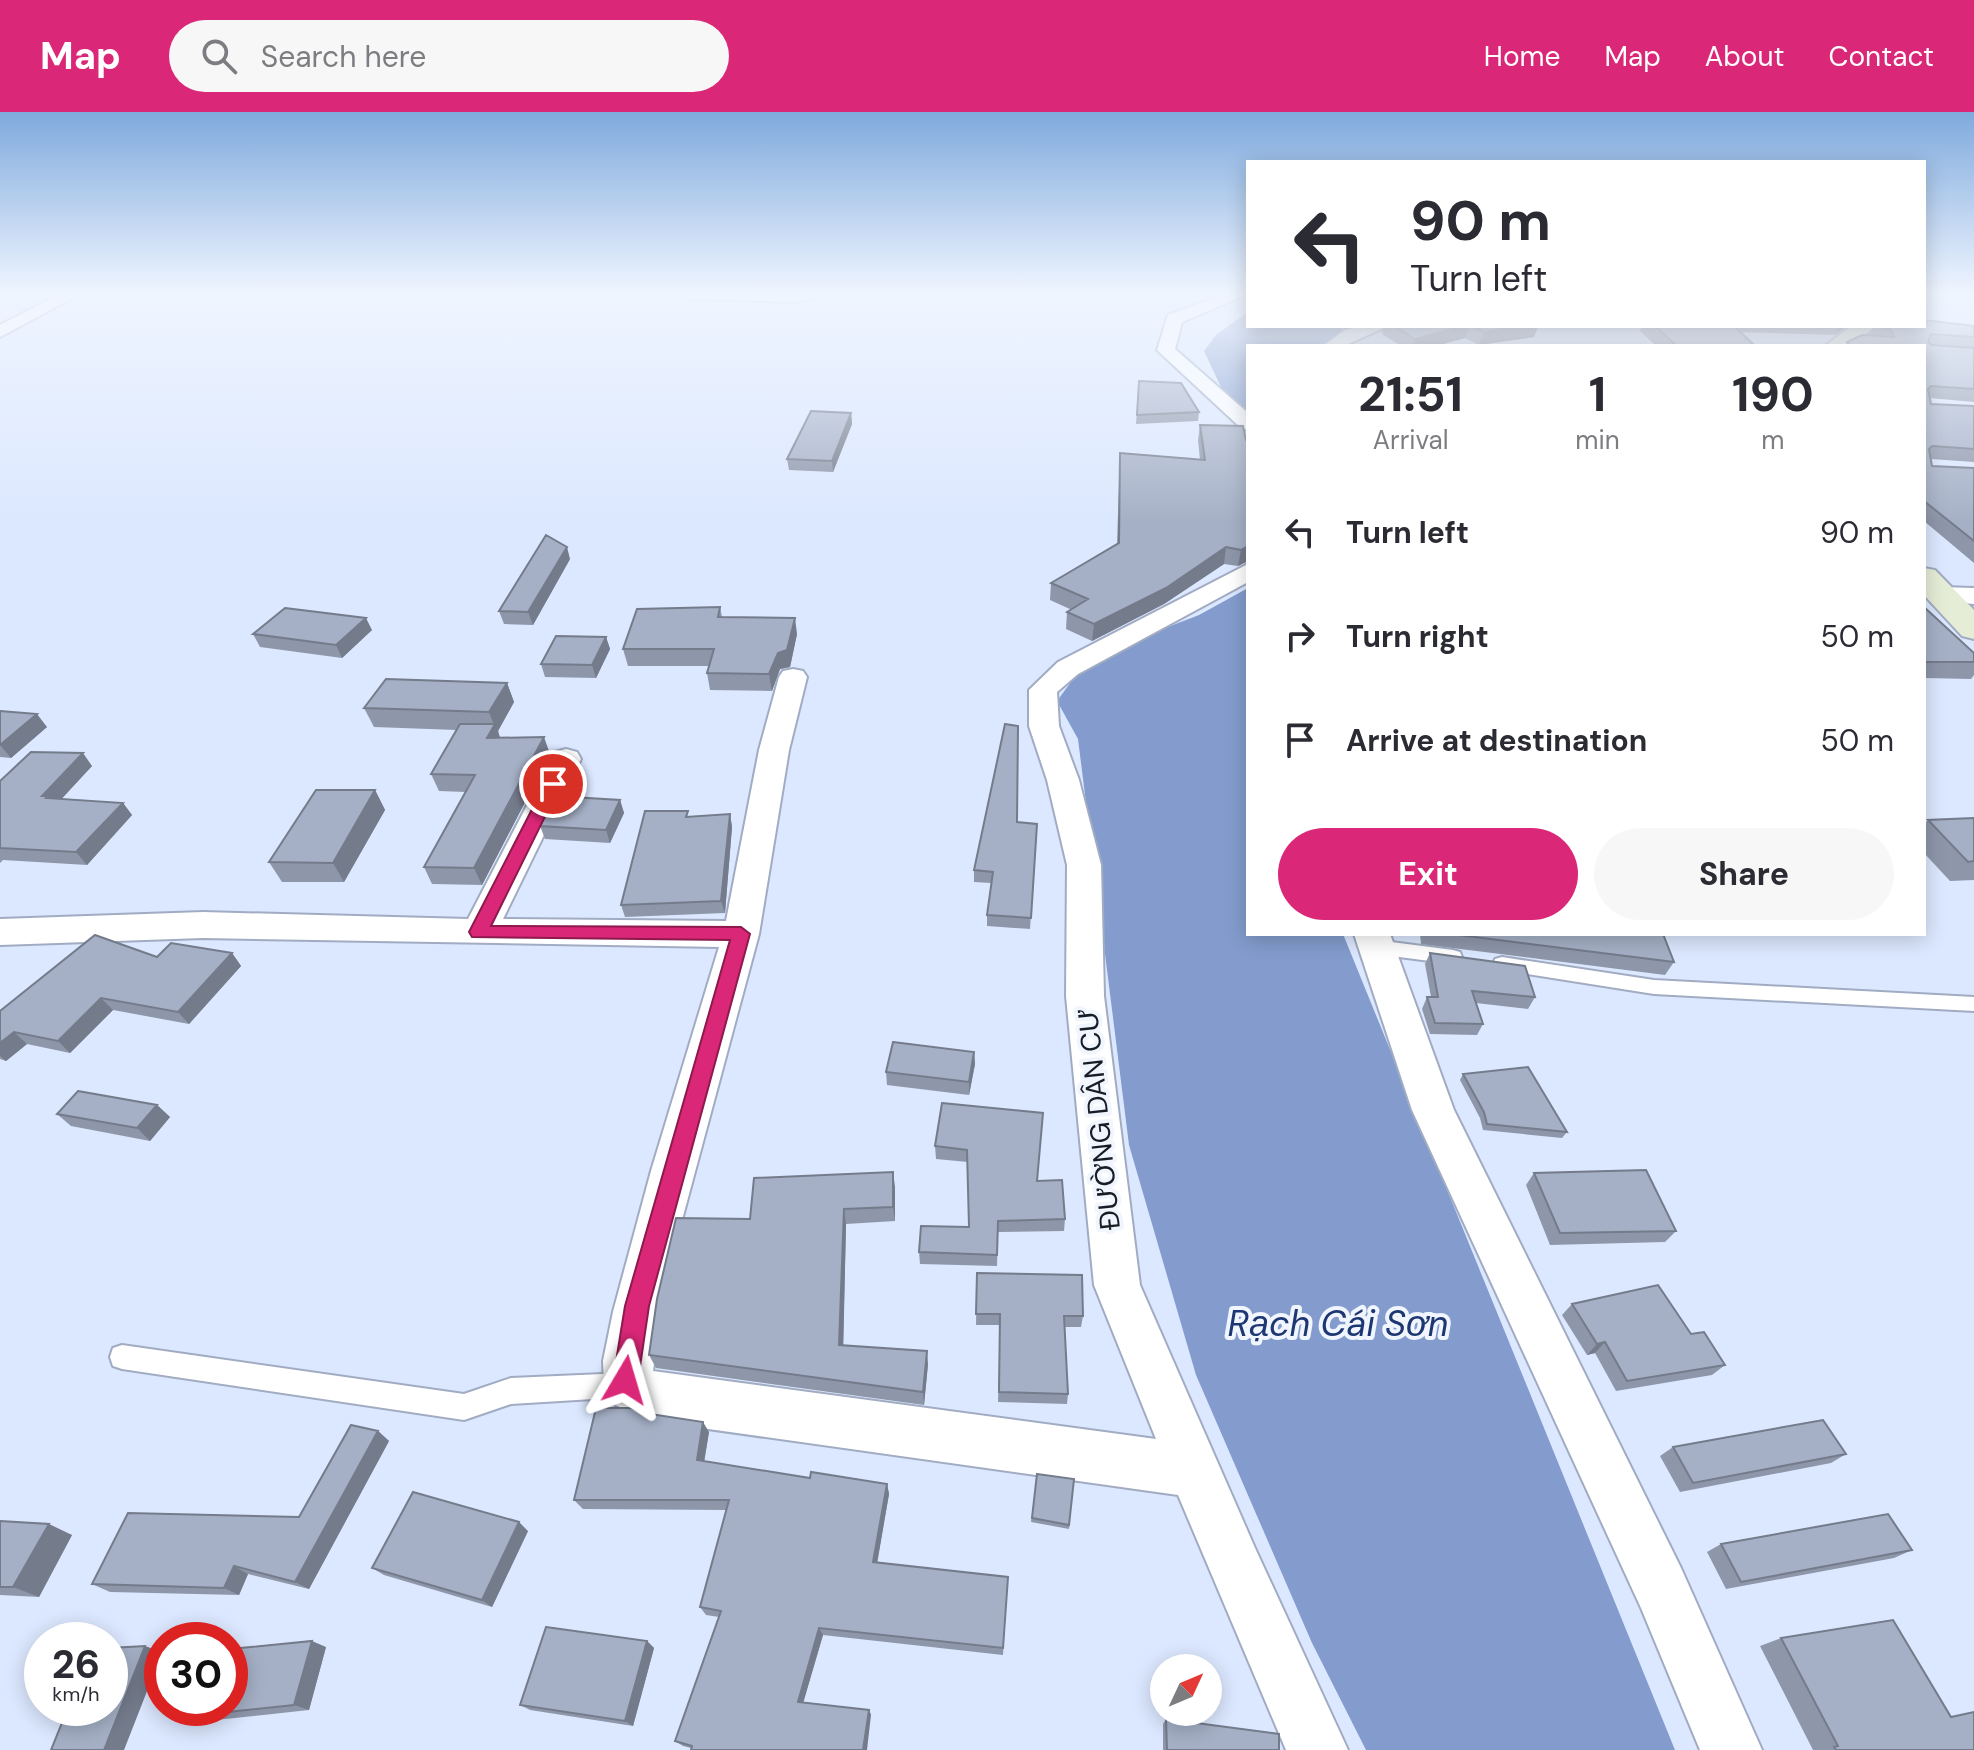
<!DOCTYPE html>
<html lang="en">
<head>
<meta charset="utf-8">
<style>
  :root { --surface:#fff; --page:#f7f7f7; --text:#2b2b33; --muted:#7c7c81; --accent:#db2777 }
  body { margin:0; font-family:"DM Sans",sans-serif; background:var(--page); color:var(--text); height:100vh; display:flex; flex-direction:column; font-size:30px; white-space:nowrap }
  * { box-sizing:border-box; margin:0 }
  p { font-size:26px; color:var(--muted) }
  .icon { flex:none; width:44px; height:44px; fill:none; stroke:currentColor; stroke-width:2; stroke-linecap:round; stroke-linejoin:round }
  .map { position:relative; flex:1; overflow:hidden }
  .drawer { position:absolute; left:1246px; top:232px; width:680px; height:592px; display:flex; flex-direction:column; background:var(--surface); border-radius:0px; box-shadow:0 4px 20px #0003 }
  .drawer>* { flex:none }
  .guide { position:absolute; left:1246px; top:48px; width:680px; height:168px; border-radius:0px; box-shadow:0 4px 20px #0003; background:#fff; color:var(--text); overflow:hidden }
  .needle { width:52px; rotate:46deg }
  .buttons { position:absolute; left:1150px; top:1542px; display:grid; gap:16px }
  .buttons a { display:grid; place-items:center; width:72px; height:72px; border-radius:50%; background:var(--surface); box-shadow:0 4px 20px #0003; font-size:40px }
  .speed { position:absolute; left:24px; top:1510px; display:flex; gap:16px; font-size:40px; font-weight:700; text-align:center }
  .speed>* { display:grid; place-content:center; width:104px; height:104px; border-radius:50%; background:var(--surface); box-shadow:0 4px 20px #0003; line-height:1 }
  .speed small { font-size:20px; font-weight:400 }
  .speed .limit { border:12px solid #d22; background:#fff; color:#111 }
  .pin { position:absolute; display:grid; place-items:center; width:68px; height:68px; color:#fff; margin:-34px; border:4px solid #fff; border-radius:50%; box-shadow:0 2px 8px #0007 }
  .me { position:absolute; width:88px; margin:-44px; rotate:7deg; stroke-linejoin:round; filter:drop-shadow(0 0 6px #0008) }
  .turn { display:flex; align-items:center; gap:28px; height:168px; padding:0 32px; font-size:36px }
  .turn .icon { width:104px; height:104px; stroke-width:2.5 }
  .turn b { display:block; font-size:56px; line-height:68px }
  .eta { display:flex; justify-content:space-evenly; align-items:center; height:136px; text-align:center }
  .eta b { font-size:48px; font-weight:700; line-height:56px }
  .button { display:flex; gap:16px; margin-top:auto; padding:16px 32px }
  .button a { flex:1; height:92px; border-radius:48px; background:var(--accent); color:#fff; font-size:32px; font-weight:700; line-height:92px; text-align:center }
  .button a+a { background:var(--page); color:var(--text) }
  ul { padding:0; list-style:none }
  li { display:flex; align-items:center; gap:24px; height:104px; padding:0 32px }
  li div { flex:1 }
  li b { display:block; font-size:30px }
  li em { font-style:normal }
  header { display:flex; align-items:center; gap:48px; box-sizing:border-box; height:112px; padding:0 40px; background:var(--accent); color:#fff }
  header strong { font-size:38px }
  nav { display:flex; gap:44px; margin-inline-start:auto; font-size:28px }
  .search { width:560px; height:72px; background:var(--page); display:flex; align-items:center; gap:20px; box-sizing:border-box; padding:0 28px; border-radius:44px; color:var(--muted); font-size:30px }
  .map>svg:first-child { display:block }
  .water { fill:#839ccd }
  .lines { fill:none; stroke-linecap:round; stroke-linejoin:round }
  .lane-casing { stroke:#a1acc2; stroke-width:4 }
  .street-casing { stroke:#a1acc2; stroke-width:4 }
  .secondary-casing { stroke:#a1acc2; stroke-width:4 }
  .lane { fill:#fff; fill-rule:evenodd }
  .street { fill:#fff; fill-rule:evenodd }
  .secondary { fill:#e6edd7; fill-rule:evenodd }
  .wall { fill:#8e97aa }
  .shaded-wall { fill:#747b8b }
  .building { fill:#a5b0c6; stroke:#747b8b; stroke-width:2 }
  .route { fill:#db2777; stroke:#8e194d; stroke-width:2 }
  .labels { text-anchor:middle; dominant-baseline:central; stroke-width:8; stroke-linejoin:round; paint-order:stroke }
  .street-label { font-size:28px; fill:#181c24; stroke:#f0f5fe }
  .near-water-label { font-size:36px; font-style:italic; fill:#1d3772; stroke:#f0f5fe }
</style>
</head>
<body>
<header>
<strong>Map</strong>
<div class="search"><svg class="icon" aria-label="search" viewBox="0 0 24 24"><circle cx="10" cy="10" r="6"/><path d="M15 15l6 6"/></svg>Search here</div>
<nav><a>Home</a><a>Map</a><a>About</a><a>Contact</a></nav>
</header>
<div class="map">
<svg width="1974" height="1638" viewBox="0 0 1974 1638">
  <rect width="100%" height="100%" fill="#dce8ff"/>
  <!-- water -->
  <path class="water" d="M1248,200V214H1352L1343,216L1330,234H1248V300L1221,275L1204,239L1216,223Z
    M1248,476V822H1343L1675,1638H1366L1312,1531L1196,1263L1129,1033L1078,627L1057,589L1079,559L1160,518L1199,503Z"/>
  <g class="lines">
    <defs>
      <path id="lane" d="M1376,828L1453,838L1460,840L1462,845L1460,850L1453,852L1376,842L1370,840L1367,835L1370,830Z
        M1502,845L1654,868L1974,885V899L1654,882L1495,857L1493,852L1495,847Z
        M122,1233L464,1282L511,1266L626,1261L635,1264L638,1273L635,1282L626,1285L511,1292L464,1308L122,1257L113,1254L110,1245L113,1236Z"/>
      <path id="street" d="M60,182H80L0,225V213Z
        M681,182H816L814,186L795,190L689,187Z
        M1225,182H1248L1182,210L1175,237L1248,301V318L1241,316L1157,238L1168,203Z
        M1360,214H1388L1344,234H1323L1345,218Z
        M1248,452V470L1078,562L1057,580L1059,614L1079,668L1101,753L1104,884L1140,1173L1255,1436L1348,1638H1286L1178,1383L651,1309L611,1291L604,1273L603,1249L613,1200L651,1059L719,835L203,826L0,833V807L203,800L468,807L551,647L555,640L566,637L577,640L581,647L503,807L726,809L759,638L779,565L783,559L793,557L803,559L807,565L789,638L759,822L675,1134L661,1200L653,1259L1156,1327L1094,1173L1066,884L1067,753L1047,668L1029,614V578L1058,550Z
        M1940,475L1974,476V492L1931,488L1927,483L1931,478Z
        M1354,822H1390L1454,998L1681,1456L1762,1638H1700L1641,1496L1412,998Z"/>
      <path id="secondary" d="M1851,214H1876L1851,234H1825Z
        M1924,456L1935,458L1974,498V527L1962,524L1924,483Z"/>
    </defs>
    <!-- lane casing -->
    <use href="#lane" class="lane-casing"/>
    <!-- street casing -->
    <use href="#street" class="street-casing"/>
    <!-- secondary casing -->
    <use href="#secondary" class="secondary-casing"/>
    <!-- lane -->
    <use href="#lane" class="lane"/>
    <!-- street -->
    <use href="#street" class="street"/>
    <!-- secondary -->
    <use href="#secondary" class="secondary"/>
  </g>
  <!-- wall -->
  <path class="wall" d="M1384,214H1538L1534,225L1479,233L1465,226L1436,234H1401L1382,222Z
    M1642,214H1847L1835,223L1740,220L1755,234H1656L1640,219Z
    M1874,214H1974V290L1930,286L1931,292L1974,294V350L1931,347L1932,354L1974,356V451L1924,409V234H1845L1847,230L1869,223Z
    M1139,269L1199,300L1198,309L1136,312Z
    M851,301L852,312L833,360L789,358L787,347Z
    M1200,313L1248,328V449L1238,454L1224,452L1164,492L1092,529L1066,517L1067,500L1072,498L1050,488L1051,471L1117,431L1120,341L1200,348L1198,328Z
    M570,447L533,513L504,512L499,499Z
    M720,495L722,505L797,522L790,555L780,557L772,579L710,578L707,561L709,554H628L623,537Z
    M1924,495L1974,541V563L1971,567L1924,566Z
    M372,518L342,546L260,535L253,522Z
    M606,525L610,537L596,566L545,565L541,552Z
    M507,571L514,590L498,619L500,626L550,642L482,773L432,772L424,755L466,680L439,679L431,662L457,618L374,615L364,596Z
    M0,599L47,615L11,646L0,645Z
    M92,654L61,687L123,691L132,703L87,753L3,748L0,751V669Z
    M375,678L385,698L344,770H282L269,750Z
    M620,688L624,701L610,731L545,727L540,714Z
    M730,702L732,715L725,801L625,805L621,793L690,705Z
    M1974,706V768L1950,769L1924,741V712L1928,708Z
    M1017,710L1037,712L1030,817L987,814V803L991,771L974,770V758Z
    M1420,822H1663L1674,850L1665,863L1421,832Z
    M232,841L241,854L189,912L113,898L70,941L27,932L6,949L0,947V899L157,845Z
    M1430,841L1535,885L1528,897L1476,891L1483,912L1477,923L1430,922L1422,897L1427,885H1431L1425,852Z
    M974,940L975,952L969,983L887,973L886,960Z
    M1463,962L1567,1020L1562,1026L1483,1018L1480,1006L1460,968Z
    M942,991L1037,1069L1065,1107L1064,1119L998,1120L997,1154L920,1152L919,1140L969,1115L968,1050L936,1047L935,1034Z
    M157,993L170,1005L150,1029L71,1014L57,1002Z
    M1534,1061L1676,1119L1665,1130L1550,1133L1526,1073Z
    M895,1075V1109L846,1112L843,1234L928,1252L924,1293L656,1256L649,1243L750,1107Z
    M977,1161L1083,1204L1081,1215H1065L1068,1282L1067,1292L998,1290L1000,1213H976Z
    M1572,1192L1725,1253L1712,1263L1616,1279L1595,1241L1587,1243L1562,1203Z
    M378,1319L389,1329L309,1477L248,1462L239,1483L110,1480L92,1472L299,1405Z
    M709,1320L704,1349L810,1366L887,1372L889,1382L877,1450L1008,1465L1003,1543L823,1523L803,1590L869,1598L871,1603L691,1636L683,1634L675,1629L719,1505L706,1503L700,1495L727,1398L583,1397L574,1388Z
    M1673,1335L1846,1342L1831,1351L1680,1380L1660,1344Z
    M1037,1362L1074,1367L1069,1417L1031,1410Z
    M0,1409L72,1423L39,1485L0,1483Z
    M528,1419L492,1495L384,1463L372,1456Z
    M1721,1432L1912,1438L1894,1446L1726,1477L1707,1440Z
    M1781,1526L1951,1605L1974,1638H1813L1760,1534Z
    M647,1529L654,1536L633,1614L530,1598L520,1593Z
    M326,1535L309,1598L197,1610L180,1605Z
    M1166,1607L1279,1638H1163V1612Z"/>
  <!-- shaded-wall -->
  <path class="shaded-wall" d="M1464,214H1469L1465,226L1436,234H1413L1415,227Z
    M1521,214H1538L1534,225L1479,233L1484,220Z
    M1839,214H1847L1835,223Z
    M851,301L852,312L833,360L832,349Z
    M1248,434V449L1238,454L1241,438Z
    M567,435L570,447L533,513L528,500Z
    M1226,435L1224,452L1164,492L1092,529L1094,512Z
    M366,506L372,518L342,546L336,533Z
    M795,506L797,522L790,555L780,557L772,579L769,562L778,541Z
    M606,525L610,537L596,566L592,553Z
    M507,571L514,590L498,619L501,629L487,626L494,613L489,600Z
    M37,602L47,615L11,646L0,633Z
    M544,625L550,642L482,773L474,756Z
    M83,641L92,654L56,693L42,684Z
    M375,678L385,698L344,770L333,751Z
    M620,688L624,701L610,731L606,718Z
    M123,691L132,703L87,753L76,740Z
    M730,702L732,715L725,801L721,789Z
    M232,841L241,854L189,912L178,900Z
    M101,886L113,898L70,941L58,929Z
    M14,920L27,932L6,949L0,944V931Z
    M974,940L975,952L969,983V970Z
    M157,993L170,1005L150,1029L137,1016Z
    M893,1060L895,1075V1109L893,1095Z
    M844,1097L846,1112L843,1247L839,1233Z
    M1605,1230L1595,1241L1587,1243L1597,1232Z
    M927,1239L928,1252L924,1293L923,1280Z
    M703,1310L709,1320L703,1357L697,1348Z
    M378,1319L389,1329L309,1477L295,1470Z
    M887,1372L889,1382L876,1458L873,1450Z
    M519,1410L528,1419L492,1495L482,1488Z
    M49,1412L72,1423L39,1485L13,1475Z
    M234,1454L248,1462L239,1483L224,1476Z
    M819,1516L823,1523L802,1595L798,1590Z
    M312,1529L326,1535L309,1598L294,1593Z
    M647,1529L654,1536L633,1614L625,1609Z
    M145,1534L162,1540V1541L124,1638H104Z
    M869,1598L871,1603L867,1638H863Z"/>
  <!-- building -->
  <path class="building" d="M1924,208L1974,214V225L1931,222L1928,230L1931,233L1974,236V277L1931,274L1928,277L1931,292L1974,294V337L1932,334L1929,337L1932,354L1974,356V429L1924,389V234H1850L1847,230L1862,223L1894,225L1891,218L1880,214H1924Z
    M1394,214H1464L1415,227Z
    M1472,214H1521L1484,220Z
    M1655,214H1734L1755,234H1677Z
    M1139,269L1181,271L1199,300L1137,303Z
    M811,299L851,301L832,349L787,347Z
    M1200,313L1243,314L1246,328H1248V434L1241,438L1226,435L1166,476L1094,512L1067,500L1088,487L1051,471L1119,431L1120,341L1205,348Z
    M546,423L567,435L528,500L499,499Z
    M720,495L718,505L795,506L787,538L778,541L769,562L707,561L714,537H623L637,497Z
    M1924,495L1974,541V550H1924Z
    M285,496L366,506L336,533L253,522Z
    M556,524L606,525L592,553L541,552Z
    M386,567L507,571L489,600L364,596Z
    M0,599L37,602L0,633Z
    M460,612H495L487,626L544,625L474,756L424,755L475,663L431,662Z
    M1005,612L1018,614L1017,710L1037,712L1031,806L987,803L993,760L974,758Z
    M31,640L83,641L42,684H48L46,686L123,691L76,740L0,736V669Z
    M316,678H375L333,751L269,750Z
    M555,684L620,688L606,718L540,714Z
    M645,699H688L686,705L730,702L721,789L621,793Z
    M1974,706V749L1968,750L1928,708Z
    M1451,822H1663L1674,850Z
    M95,823L157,845L171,831L232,841L178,900L101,886L58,929L14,920L0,931V899Z
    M1430,841L1525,854L1535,885L1472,879L1483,912L1435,911L1427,885H1438Z
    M893,930L974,940L969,970L886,960Z
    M1528,955L1567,1020L1487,1012L1484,1000L1463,962Z
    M78,979L157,993L137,1016L57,1002Z
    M942,991L1043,1001L1037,1069L1062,1068L1065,1107L998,1109L997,1143L919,1140L921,1114L969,1115L967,1038L935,1034Z
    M1646,1058L1676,1119L1560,1121L1534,1061Z
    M893,1060V1095L844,1097L839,1233L927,1239L923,1280L649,1243L657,1187L676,1106L750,1107L754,1066Z
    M977,1161L1082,1163L1083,1204H1064L1068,1282L999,1280L1000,1202H976Z
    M1658,1173L1691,1222L1704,1220L1725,1253L1627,1269L1605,1230L1597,1232L1572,1192Z
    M596,1296H632L644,1301L703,1310L697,1348L810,1366L811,1360L887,1372L873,1450L1008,1465L1003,1536L819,1516L798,1590L869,1598L863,1638H691L692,1634L675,1629L721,1499L700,1495L729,1388H574Z
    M1823,1308L1846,1342L1693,1371L1673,1335Z
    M351,1313L378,1319L295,1470L234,1454L224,1476L92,1472L128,1401L299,1405Z
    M1037,1362L1074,1367L1069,1413L1032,1406Z
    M413,1380L519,1410L482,1488L372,1456Z
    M1888,1402L1912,1438L1741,1470L1721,1432Z
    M0,1409L49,1412L13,1475H0Z
    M1893,1508L1951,1605L1974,1600V1638H1836L1834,1635L1838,1634L1781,1526Z
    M546,1515L647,1529L625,1609L520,1593Z
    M312,1529L294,1593L180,1605L183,1596H230V1537Z
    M145,1534L104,1638H51L68,1596H110V1536Z
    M1166,1607L1279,1622V1638H1167Z"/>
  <!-- sky -->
  <linearGradient id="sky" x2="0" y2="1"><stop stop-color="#7faadd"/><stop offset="0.44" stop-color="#eff5ff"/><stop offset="1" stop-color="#eff5ff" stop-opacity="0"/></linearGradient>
  <rect width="1974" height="411" fill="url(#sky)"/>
  <!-- route -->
  <path class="route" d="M553,667L561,672L491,814L741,815L750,822L649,1194L638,1268L634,1277L625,1281L617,1277L613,1268L625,1194L730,828L472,825L469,820L545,672Z"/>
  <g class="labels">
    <!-- street labels -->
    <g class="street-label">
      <text transform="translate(1099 1007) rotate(-96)">ĐƯỜNG DÂN CƯ</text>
    </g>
    <!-- near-water labels -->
    <g class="near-water-label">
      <text x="1338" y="1211">Rạch Cái Sơn</text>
    </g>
  </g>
</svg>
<div class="buttons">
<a><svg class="needle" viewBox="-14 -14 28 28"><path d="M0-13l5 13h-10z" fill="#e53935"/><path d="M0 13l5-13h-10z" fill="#7c7c81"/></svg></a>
</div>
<div class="speed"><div>26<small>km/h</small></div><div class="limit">30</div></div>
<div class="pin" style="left:553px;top:672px;background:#d93025"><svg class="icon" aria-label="arrive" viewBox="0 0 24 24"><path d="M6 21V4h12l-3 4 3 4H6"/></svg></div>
<svg class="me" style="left:625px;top:1268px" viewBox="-20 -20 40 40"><path d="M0-17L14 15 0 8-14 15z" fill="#db2777" stroke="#fff" stroke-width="4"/></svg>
<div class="guide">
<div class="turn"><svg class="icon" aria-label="left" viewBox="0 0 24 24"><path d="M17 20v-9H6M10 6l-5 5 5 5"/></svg><div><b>90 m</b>Turn left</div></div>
</div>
<section class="drawer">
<div class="eta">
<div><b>21:51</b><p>Arrival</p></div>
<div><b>1</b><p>min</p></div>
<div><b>190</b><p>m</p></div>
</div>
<ul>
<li><svg class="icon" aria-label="left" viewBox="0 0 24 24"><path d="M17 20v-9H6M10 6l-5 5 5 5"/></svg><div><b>Turn left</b></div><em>90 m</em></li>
<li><svg class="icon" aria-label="right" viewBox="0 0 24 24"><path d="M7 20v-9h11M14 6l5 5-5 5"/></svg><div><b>Turn right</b></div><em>50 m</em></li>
<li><svg class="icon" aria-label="arrive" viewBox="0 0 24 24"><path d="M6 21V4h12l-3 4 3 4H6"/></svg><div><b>Arrive at destination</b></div><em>50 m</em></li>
</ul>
<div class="button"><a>Exit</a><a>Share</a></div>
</section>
</div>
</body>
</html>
